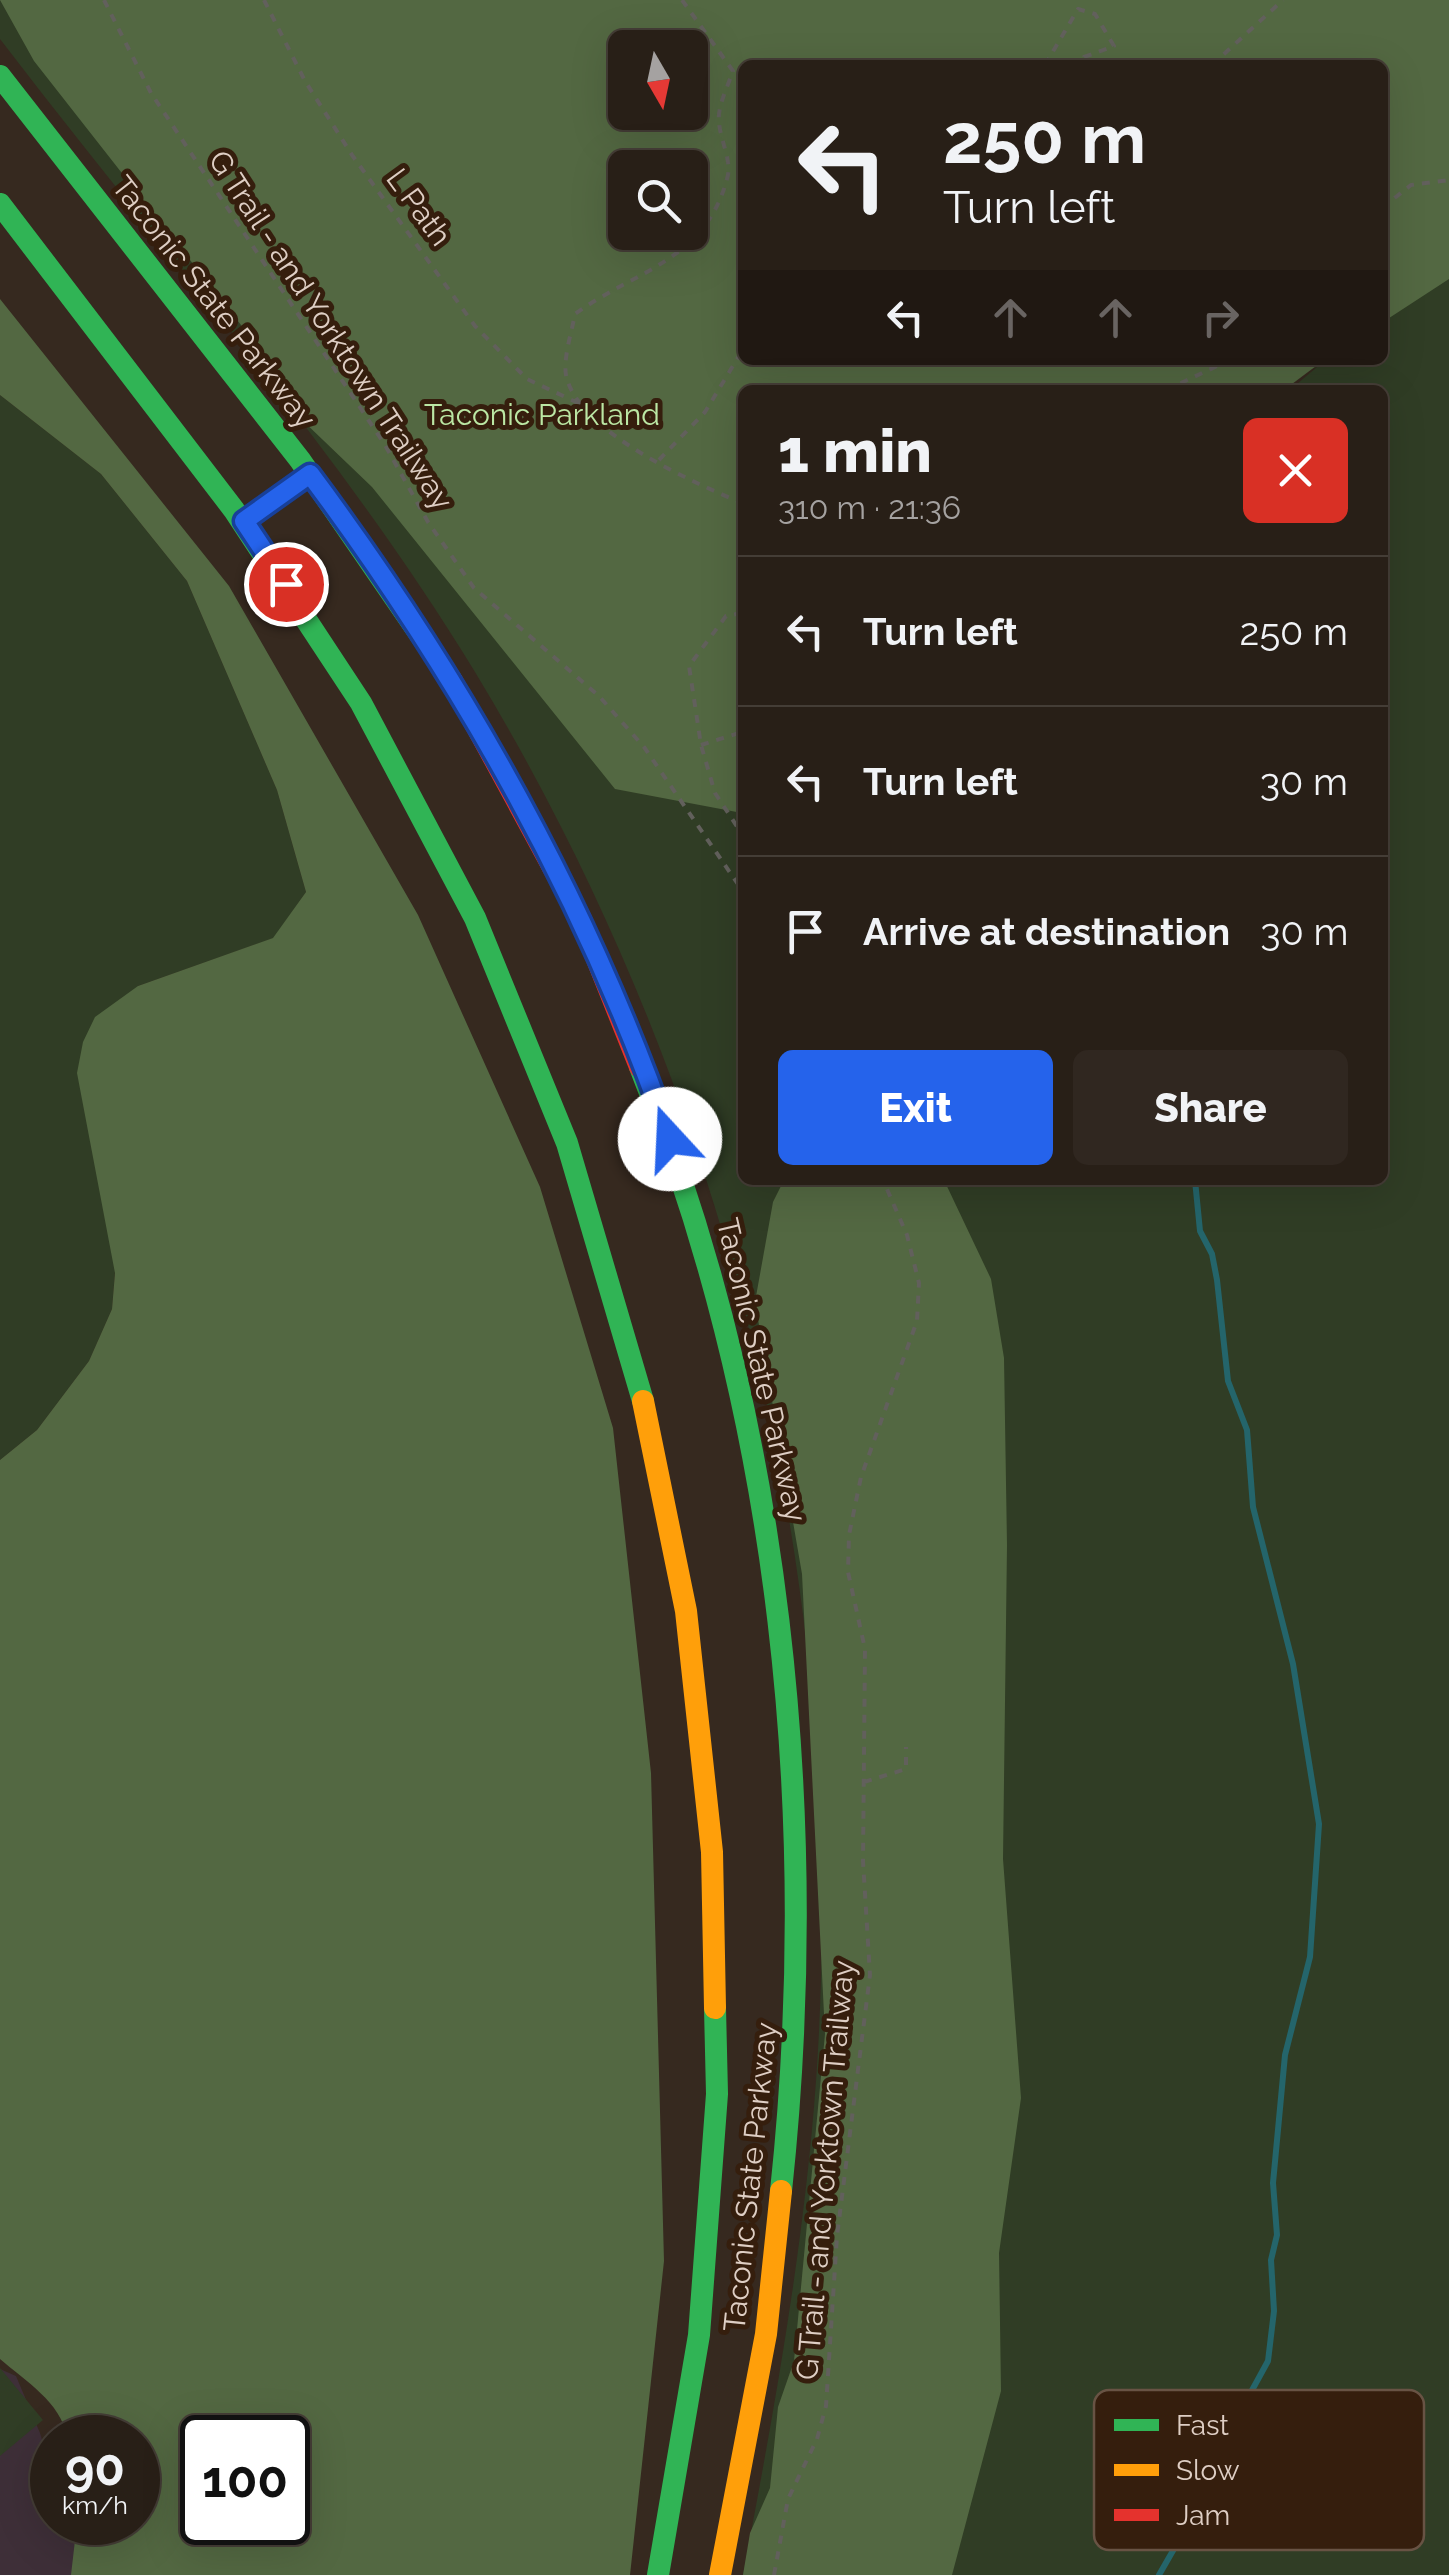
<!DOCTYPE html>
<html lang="en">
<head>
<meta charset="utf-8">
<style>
  :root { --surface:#281f17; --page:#302720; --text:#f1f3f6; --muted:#a5a2a1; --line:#443d36; --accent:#2563eb }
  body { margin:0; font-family:Raleway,sans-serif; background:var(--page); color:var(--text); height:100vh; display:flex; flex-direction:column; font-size:38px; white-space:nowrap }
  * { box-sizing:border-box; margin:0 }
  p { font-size:32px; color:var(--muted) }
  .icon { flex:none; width:55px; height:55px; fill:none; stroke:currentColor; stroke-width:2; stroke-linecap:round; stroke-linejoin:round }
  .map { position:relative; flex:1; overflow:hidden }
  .details { position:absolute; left:738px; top:385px; width:650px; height:800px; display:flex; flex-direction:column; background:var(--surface); border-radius:15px; box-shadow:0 10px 40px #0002,0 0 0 2px var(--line) }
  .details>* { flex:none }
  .banner { position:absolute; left:738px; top:60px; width:650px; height:305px; border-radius:15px; box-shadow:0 10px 40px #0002,0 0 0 2px var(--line); background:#281f17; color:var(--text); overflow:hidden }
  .needle { width:65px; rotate:171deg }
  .controls { position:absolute; left:608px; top:30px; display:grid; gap:20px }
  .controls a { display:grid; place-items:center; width:100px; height:100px; border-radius:15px; background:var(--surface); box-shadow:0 10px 40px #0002,0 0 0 2px var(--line); font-size:50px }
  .speed { position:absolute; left:30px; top:2415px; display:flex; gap:20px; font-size:50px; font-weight:700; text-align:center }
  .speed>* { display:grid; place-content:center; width:130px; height:130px; border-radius:50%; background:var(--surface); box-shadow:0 10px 40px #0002,0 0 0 2px var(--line); line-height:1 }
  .speed small { font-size:25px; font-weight:400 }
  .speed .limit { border:5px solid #111; border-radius:15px; background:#fff; color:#111 }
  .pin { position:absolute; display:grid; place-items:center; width:85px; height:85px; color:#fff; margin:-42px; border:5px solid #fff; border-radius:50%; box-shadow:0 2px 10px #0007 }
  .me { position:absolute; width:110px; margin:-55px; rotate:340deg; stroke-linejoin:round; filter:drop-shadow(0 0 8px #0008) }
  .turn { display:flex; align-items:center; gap:35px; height:210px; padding:0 40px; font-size:45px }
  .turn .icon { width:130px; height:130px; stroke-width:2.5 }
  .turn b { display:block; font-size:70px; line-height:85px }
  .lanes { display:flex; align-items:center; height:95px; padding:0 40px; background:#0003; justify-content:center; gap:50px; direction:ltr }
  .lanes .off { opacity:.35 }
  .round { display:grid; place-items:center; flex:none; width:105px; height:105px; border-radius:15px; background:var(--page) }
  .head { display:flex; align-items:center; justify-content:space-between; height:170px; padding:0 40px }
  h1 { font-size:60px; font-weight:800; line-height:75px }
  .action { display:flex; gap:20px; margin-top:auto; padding:20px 40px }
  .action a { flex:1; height:115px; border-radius:15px; background:var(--accent); color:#fff; font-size:40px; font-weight:800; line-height:115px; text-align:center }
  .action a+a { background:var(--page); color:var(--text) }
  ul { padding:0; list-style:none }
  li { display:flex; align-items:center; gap:30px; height:150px; padding:0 40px; border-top:2px solid var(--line) }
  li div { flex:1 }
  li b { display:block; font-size:38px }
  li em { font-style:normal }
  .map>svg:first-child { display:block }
  .education { fill:#3e2f38 }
  .green { fill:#303d25; fill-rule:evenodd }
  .forest { fill:#536842; fill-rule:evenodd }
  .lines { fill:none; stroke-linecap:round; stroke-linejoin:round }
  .stream { stroke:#24656b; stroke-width:6 }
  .path { stroke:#62605c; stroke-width:4; stroke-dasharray:8 8; stroke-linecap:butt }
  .lane { stroke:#5f5f5c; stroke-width:10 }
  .fast { stroke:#30b455; stroke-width:22 }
  .slow { stroke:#ff9f0a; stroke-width:22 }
  .jam { stroke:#e5322d; stroke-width:22 }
  .route-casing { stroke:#184099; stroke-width:25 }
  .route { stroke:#2563eb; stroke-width:18 }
  .labels { text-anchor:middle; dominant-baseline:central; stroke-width:10; stroke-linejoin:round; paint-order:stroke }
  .street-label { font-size:30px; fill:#decec4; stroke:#351e0d }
  .park-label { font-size:30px; fill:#bbe7a4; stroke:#351e0d }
  .key { fill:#351e0d; stroke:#685344; stroke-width:2.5 }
  .key-label { font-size:28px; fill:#decec4 }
</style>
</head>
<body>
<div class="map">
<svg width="1449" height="2575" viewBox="0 0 1449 2575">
  <rect width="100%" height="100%" fill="#36291f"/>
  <!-- education -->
  <path class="education" d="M0,2369L16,2376L40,2433L52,2473V2522L69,2523L82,2564L80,2575H0Z"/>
  <!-- green -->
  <path class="green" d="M0,0H1449V2575H743C774,2411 804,2247 816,2081C851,1589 730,1093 475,672C338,447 159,248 0,39ZM625,48H690V112H625ZM742,65H1382V360H742ZM625,168H690V232H625ZM1317,367L1290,390H1382V1180H742V390H1251Z
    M0,395L101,474L187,581L277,790L306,892L274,938L138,986L112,1309L89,1361L37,1430L0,1460Z
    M0,2368L43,2420L0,2456Z"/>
  <!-- forest -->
  <path class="forest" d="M0,0H1449V279L1383,322L1382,65H742V360H1324L1284,390H742V813L615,789L372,487L275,394L241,325L34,61ZM625,48H690V112H625ZM625,168H690V232H625Z
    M0,299L229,586L418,915L540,1187L613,1428L651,1773L664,2261L630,2575H71L77,2523L138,2522V2438L67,2437C61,2402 25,2381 0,2359V1460L37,1430L89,1361L112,1309L115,1273L77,1073L83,1042L95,1017L138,986L273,938L306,892L277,790L187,581L101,474L0,395ZM202,2438H288V2522H202Z
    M784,1180H944L991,1279L1004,1358L1007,1545L1003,1859L1021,2098L999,2253L1001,2391L952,2575H743L750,2533L770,2488L778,2407L794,2361L825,2034L802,1574L755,1302L773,1202Z"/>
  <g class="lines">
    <!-- stream -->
    <path class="stream" d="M1159,2575L1217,2474L1233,2425L1268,2361L1274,2311L1271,2260L1277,2235L1273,2183L1285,2055L1310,1957L1319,1824L1293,1664L1253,1507L1247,1430L1228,1381L1217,1280L1212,1254L1200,1231L1195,1180"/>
    <!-- path -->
    <path class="path" d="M104,0L151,93L385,445L428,522L474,588L599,696L644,747L742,890
      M264,0L305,81L352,155L475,326L527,379L578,403
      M682,0L733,71C728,86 717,107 719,122C720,139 731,159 728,175C707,261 637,269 575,314C572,331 563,358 566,375C577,431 692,482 742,503
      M1045,65L1078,9L1095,14L1114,46L1084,57L1082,65
      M1212,65L1283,0
      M1382,208L1411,185L1449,180
      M1166,390L1230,360
      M659,460L705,412L742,351
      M742,613L726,616L689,666L701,745L715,793L742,834
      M701,745L742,732
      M864,1782L906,1769V1747
      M774,2575L788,2499L817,2439L826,2406L837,2236L870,1975L863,1861L865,1649L848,1572L849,1535L861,1477L917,1321L919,1283L907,1235L883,1180"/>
    <!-- lane -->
    <path class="lane" d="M250,517L305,477"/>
    <!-- fast -->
    <path class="fast" d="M0,76L300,460L452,681
      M0,204L234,510L361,703L475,918L567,1143L643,1401
      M640,1067C781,1419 821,1816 781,2191
      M658,2575L699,2335L717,2094L715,2008"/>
    <!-- slow -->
    <path class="slow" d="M643,1401L686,1611L712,1852L715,2008
      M720,2575L766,2334L781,2191"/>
    <!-- jam -->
    <path class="jam" d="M452,681L581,919L640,1067"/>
  </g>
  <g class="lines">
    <defs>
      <path id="route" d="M286,584L244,521L310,474C462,678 586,898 670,1139"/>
    </defs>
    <!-- route casing -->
    <use href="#route" class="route-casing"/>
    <!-- route -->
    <use href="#route" class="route"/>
  </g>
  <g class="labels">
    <!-- street labels -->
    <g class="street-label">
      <text transform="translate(419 207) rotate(54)">L Path</text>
      <text transform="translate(214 302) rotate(52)">Taconic State Parkway</text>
      <text transform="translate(331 330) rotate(57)">G Trail - and Yorktown Trailway</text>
      <text transform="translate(762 1370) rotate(77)">Taconic State Parkway</text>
      <text transform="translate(825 2170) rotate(-85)">G Trail - and Yorktown Trailway</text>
      <text transform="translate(750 2177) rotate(-84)">Taconic State Parkway</text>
    </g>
    <!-- park labels -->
    <g class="park-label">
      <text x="542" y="414">Taconic Parkland</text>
    </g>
  </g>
  <!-- legend -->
  <rect x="1094" y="2390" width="330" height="160" rx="15" class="key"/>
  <rect x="1114" y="2419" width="45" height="12" fill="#30b455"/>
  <rect x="1114" y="2464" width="45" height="12" fill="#ff9f0a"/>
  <rect x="1114" y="2509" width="45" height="12" fill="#e5322d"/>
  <g class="key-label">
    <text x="1176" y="2435">Fast</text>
    <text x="1176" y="2480">Slow</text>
    <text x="1176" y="2525">Jam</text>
  </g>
</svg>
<div class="controls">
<a><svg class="needle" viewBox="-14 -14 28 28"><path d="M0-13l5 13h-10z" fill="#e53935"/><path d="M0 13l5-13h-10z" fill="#a5a2a1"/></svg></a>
<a><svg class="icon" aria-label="search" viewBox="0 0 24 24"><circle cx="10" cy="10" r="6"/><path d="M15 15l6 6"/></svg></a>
</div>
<div class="speed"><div>90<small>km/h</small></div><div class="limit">100</div></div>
<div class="pin" style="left:286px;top:584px;background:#d93025"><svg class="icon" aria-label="arrive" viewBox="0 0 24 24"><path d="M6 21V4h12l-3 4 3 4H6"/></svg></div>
<svg class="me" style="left:670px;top:1139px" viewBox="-20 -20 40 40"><circle r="19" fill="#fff"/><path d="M0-13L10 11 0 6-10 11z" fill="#2563eb"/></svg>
<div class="banner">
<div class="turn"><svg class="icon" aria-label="left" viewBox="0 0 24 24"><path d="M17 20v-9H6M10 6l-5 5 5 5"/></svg><div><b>250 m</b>Turn left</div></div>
<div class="lanes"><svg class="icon" aria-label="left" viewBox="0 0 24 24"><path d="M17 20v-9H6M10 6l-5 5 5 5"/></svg><svg class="icon off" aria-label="ahead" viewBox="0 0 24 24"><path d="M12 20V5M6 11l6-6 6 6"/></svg><svg class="icon off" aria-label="ahead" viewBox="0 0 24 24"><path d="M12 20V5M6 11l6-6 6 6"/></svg><svg class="icon off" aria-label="right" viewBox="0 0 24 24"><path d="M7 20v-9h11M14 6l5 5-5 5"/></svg></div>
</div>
<section class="details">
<div class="head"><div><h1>1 min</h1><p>310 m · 21:36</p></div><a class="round" style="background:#d93025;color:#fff"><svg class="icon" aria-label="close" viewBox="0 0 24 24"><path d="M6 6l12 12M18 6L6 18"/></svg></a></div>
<ul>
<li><svg class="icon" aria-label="left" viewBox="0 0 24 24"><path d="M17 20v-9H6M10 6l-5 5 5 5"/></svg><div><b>Turn left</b></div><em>250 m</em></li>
<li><svg class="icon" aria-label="left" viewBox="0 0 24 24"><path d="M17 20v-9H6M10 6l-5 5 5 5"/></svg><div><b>Turn left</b></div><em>30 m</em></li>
<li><svg class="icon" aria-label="arrive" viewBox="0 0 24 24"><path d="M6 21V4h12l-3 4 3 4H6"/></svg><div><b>Arrive at destination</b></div><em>30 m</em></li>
</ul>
<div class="action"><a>Exit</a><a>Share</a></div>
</section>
</div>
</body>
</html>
